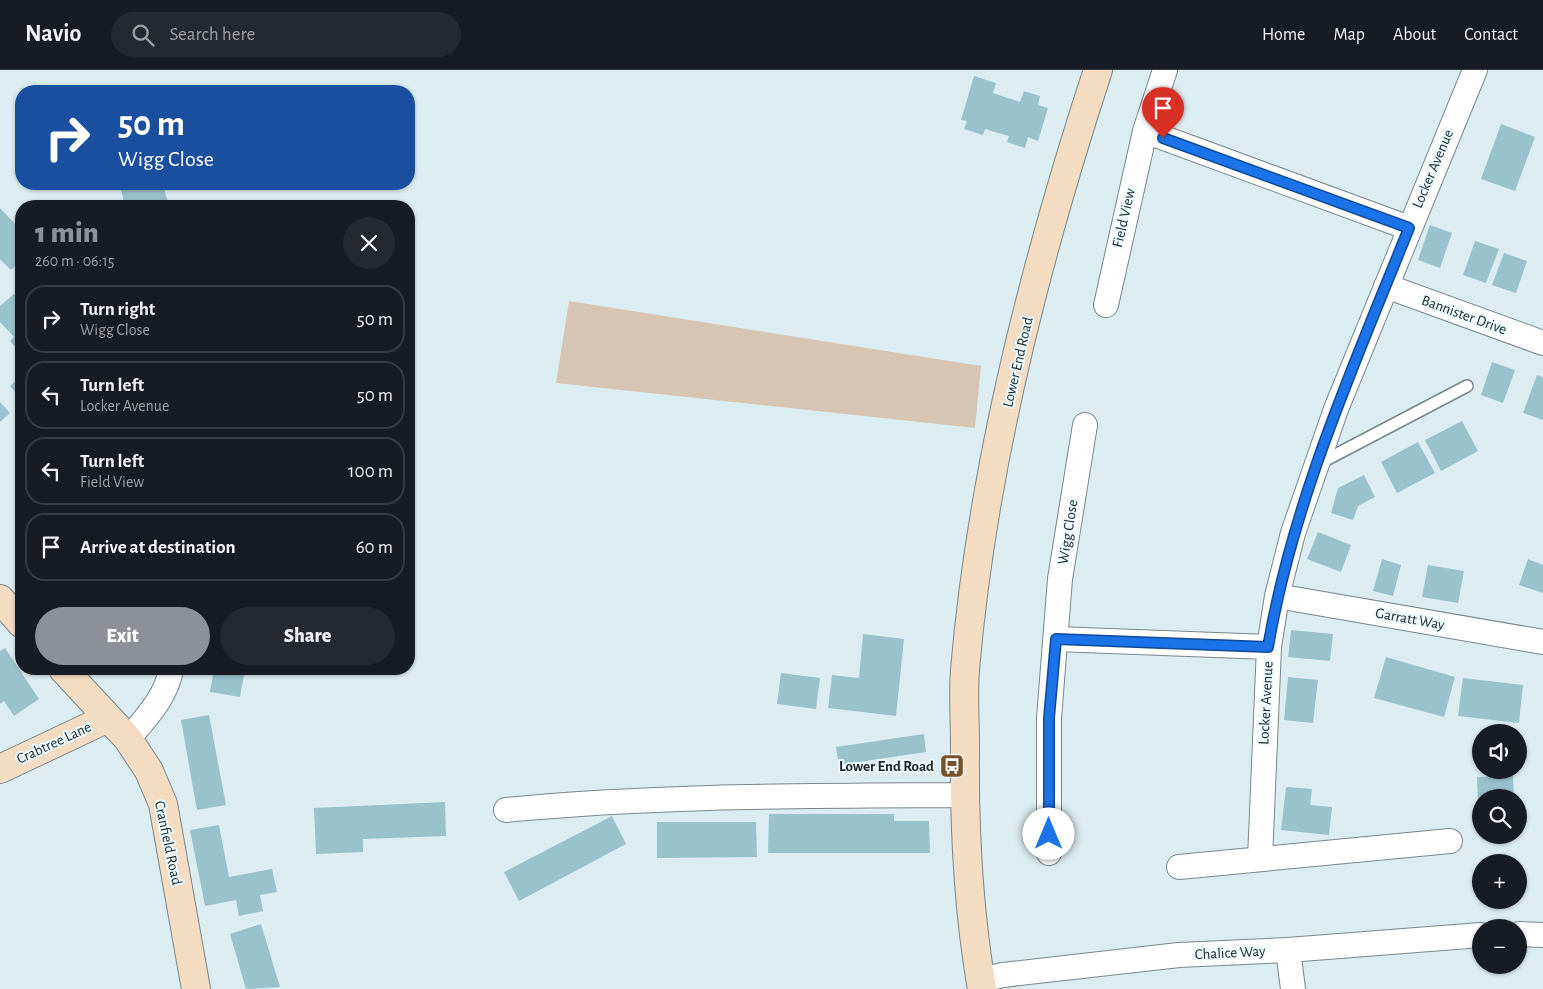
<!DOCTYPE html>
<html lang="en">
<head>
<meta charset="utf-8">
<style>
  :root { --surface:#171b24; --page:#242831; --text:#f1f3f6; --muted:#9ea1a6; --line:#363941; --accent:#8c9099 }
  body { margin:0; font-family:"Alegreya Sans",sans-serif; background:var(--page); color:var(--text); height:100vh; display:flex; flex-direction:column; font-size:19px; white-space:nowrap }
  * { box-sizing:border-box; margin:0 }
  p { font-size:16px; color:var(--muted) }
  .icon { flex:none; width:28px; height:28px; fill:none; stroke:currentColor; stroke-width:2; stroke-linecap:round; stroke-linejoin:round }
  .map { position:relative; flex:1; overflow:hidden }
  .details { position:absolute; left:15px; top:130px; width:400px; height:475px; display:flex; flex-direction:column; background:var(--surface); border-radius:20px; box-shadow:0 1px 4px #0004 }
  .details>* { flex:none }
  .banner { position:absolute; left:15px; top:15px; width:400px; height:105px; border-radius:20px; box-shadow:0 1px 4px #0004; background:#1a4fa0; color:#fff; overflow:hidden }
  .tools { position:absolute; left:1472px; top:654px; display:grid; gap:10px }
  .tools a { display:grid; place-items:center; width:55px; height:55px; border-radius:50%; background:var(--surface); box-shadow:0 1px 4px #0004; font-size:25px }
  .pin { position:absolute; display:grid; place-items:center; width:42px; height:42px; color:#fff; margin:-51px -21px; border-radius:50% 50% 50% 0; rotate:-45deg; box-shadow:0 0 5px #0007 }
  .pin .icon { rotate:45deg }
  .me { position:absolute; width:55px; margin:-28px; rotate:0deg; stroke-linejoin:round; filter:drop-shadow(0 0 4px #0008) }
  .turn { display:flex; align-items:center; gap:18px; height:105px; padding:0 20px; font-size:22px }
  .turn .icon { width:65px; height:65px; stroke-width:2.5 }
  .turn b { display:block; font-size:35px; line-height:42px }
  .round { display:grid; place-items:center; flex:none; width:52px; height:52px; border-radius:26px; background:var(--page) }
  .head { display:flex; align-items:center; justify-content:space-between; height:85px; padding:0 20px }
  h1 { font-size:30px; font-weight:800; line-height:38px; color:var(--accent) }
  .cta { display:flex; gap:10px; margin-top:auto; padding:10px 20px }
  .cta a { flex:1; height:58px; border-radius:30px; background:var(--accent); color:#fff; font-size:20px; font-weight:800; line-height:58px; text-align:center }
  .cta a+a { background:var(--page); color:var(--text) }
  ul { padding:0; list-style:none }
  li { display:flex; align-items:center; gap:15px; height:68px; margin:0 10px 8px; padding:0 10px; border:2px solid var(--line); border-radius:20px }
  li div { flex:1 }
  li b { display:block; font-size:19px }
  li em { font-style:normal }
  header { display:flex; align-items:center; gap:30px; box-sizing:border-box; height:70px; padding:0 25px; background:var(--surface); border-bottom:1px solid var(--line) }
  header strong { font-size:24px }
  nav { display:flex; gap:28px; margin-inline-start:auto; font-size:18px }
  .search { width:350px; height:45px; background:var(--page); display:flex; align-items:center; gap:12px; box-sizing:border-box; padding:0 18px; border-radius:28px; color:var(--muted); font-size:19px }
  .map>svg:first-child { display:block }
  .green { fill:#d7c5b4 }
  .building { fill:#9ac2cc }
  .lines { fill:none; stroke-linecap:round; stroke-linejoin:round }
  .lane-casing { stroke:#77878b; stroke-width:14 }
  .street-casing { stroke:#77878b; stroke-width:26 }
  .secondary-casing { stroke:#77878b; stroke-width:30 }
  .lane { stroke:#fff; stroke-width:11 }
  .street { stroke:#fff; stroke-width:24 }
  .secondary { stroke:#f4dcc2; stroke-width:28 }
  .route-casing { stroke:#114b97; stroke-width:12 }
  .route { stroke:#1a73e8; stroke-width:9 }
  .labels { text-anchor:middle; dominant-baseline:central; stroke-width:4; stroke-linejoin:round; paint-order:stroke }
  .street-label { font-size:15px; fill:#212829; stroke:#e9faff }
  .poi-label { font-size:15px; font-weight:bold; fill:#212829; stroke:#e9faff; text-anchor:end }
</style>
</head>
<body>
<header>
<strong>Navio</strong>
<div class="search"><svg class="icon" aria-label="search" viewBox="0 0 24 24"><circle cx="10" cy="10" r="6"/><path d="M15 15l6 6"/></svg>Search here</div>
<nav><a>Home</a><a>Map</a><a>About</a><a>Contact</a></nav>
</header>
<div class="map">
<svg width="1543" height="919" viewBox="0 0 1543 919">
  <rect width="100%" height="100%" fill="#dcedf1"/>
  <!-- green -->
  <path class="green" d="M569,231L981,296L975,358L556,313Z"/>
  <!-- building -->
  <path class="building" d="M974,6L996,13L993,23L1020,32L1024,21L1040,26L1038,35L1048,38L1038,71L1028,67L1025,78L1007,72L1009,66L985,59L983,65L964,59L967,51L961,50Z
    M1501,54L1535,67L1515,121L1481,109Z
    M128,114H163L169,136H125L120,116Z
    M0,138L21,160V191L11,200L0,189Z
    M1430,155L1452,163L1440,198L1418,190Z
    M1475,171L1499,179L1486,213L1463,205Z
    M1504,183L1527,191L1516,223L1492,215Z
    M14,224L21,232V283L10,271L14,267L0,252V236Z
    M1492,292L1515,300L1503,333L1481,325Z
    M1537,305L1543,307V350L1523,343Z
    M21,306V329L10,316Z
    M0,332L10,343L0,352Z
    M1462,351L1478,381L1441,401L1425,370Z
    M1418,372L1435,403L1397,423L1381,392Z
    M1364,405L1375,427L1358,436L1353,450L1331,443L1338,418Z
    M1318,462L1351,475L1341,502L1307,489Z
    M1382,489L1401,495L1393,526L1373,521Z
    M1528,489L1543,495V523L1519,515Z
    M1428,495L1464,501L1458,533L1422,527Z
    M1291,560L1333,564L1330,591L1288,587Z
    M863,564L904,569L896,646L828,638L832,605L859,608Z
    M5,578L39,629L14,646L4,631L0,634V581Z
    M1386,587L1455,607L1444,647L1374,628Z
    M214,599H245L240,627L210,622Z
    M781,603L820,608L816,639L777,634Z
    M1288,607L1318,610L1313,653L1284,650Z
    M1463,608L1523,615L1519,653L1458,646Z
    M209,645L226,735L197,740L181,650Z
    M924,664L926,682L839,695L836,677Z
    M1513,706L1514,728H1481V764H1479L1477,707Z
    M1286,717L1312,719L1310,735L1332,737L1329,765L1281,760Z
    M445,732L446,766L363,769V782L316,784L314,738Z
    M769,744H894V751H929L930,783H768Z
    M612,746L626,774L519,831L504,802Z
    M657,752H756L757,787L657,788Z
    M219,755L229,807L272,799L277,822L260,825L263,841L239,846L236,830L205,836L190,760Z
    M261,854L280,917L246,919L230,864Z"/>
  <g class="lines">
    <defs>
      <path id="lane" d="M1320,393L1467,316"/>
      <path id="street" d="M1145,61L1409,158
        M1386,216L1543,273
        M1106,235L1145,61L1165,0
        M1277,526L1543,572
        M1056,569L1269,577
        M128,669C146,648 167,626 171,599
        M506,740C658,725 812,726 964,725
        M1049,783V648L1060,509L1085,355
        M1260,789L1269,577L1277,526L1293,463L1336,339L1475,0
        M1179,797L1450,771
        M1519,864L1543,865
        M1288,880L1293,919
        M981,910L1003,905L1179,885L1288,880L1481,865"/>
      <path id="secondary" d="M0,529L21,553
        M63,599L128,669L149,701L163,734L196,919
        M0,699L108,648
        M982,919C968,839 964,757 965,675C965,651 963,625 965,600C982,399 1035,192 1098,0"/>
    </defs>
    <!-- lane casing -->
    <use href="#lane" class="lane-casing"/>
    <!-- street casing -->
    <use href="#street" class="street-casing"/>
    <!-- secondary casing -->
    <use href="#secondary" class="secondary-casing"/>
    <!-- lane -->
    <use href="#lane" class="lane"/>
    <!-- street -->
    <use href="#street" class="street"/>
    <!-- secondary -->
    <use href="#secondary" class="secondary"/>
  </g>
  <g class="lines">
    <defs>
      <path id="route" d="M1049,764V648L1056,569L1268,577C1293,431 1354,295 1409,158L1163,68"/>
    </defs>
    <!-- route casing -->
    <use href="#route" class="route-casing"/>
    <!-- route -->
    <use href="#route" class="route"/>
  </g>
  <!-- icons -->
  <defs>
    <symbol id="bus-square" viewBox="-11 -11 22 22"><rect x="-9" y="-9" width="18" height="18" rx="4" fill="#78522d" stroke="#e9faff"/><path d="M-5-6H5V4H4V6H2V4H-2V6H-4V4H-5ZM-3.5-4V0h7V-4ZM-3.5 1.2v1.5H-2V1.2ZM2 1.2v1.5H3.5V1.2Z" fill="#fff"/></symbol>
  </defs>
  <g fill-rule="evenodd">
    <use href="#bus-square" x="938" y="682" width="28" height="28"/>
  </g>
  <g class="labels">
    <!-- street labels -->
    <g class="street-label">
      <text transform="translate(1433 99) rotate(-67)">Locker Avenue</text>
      <text transform="translate(1124 148) rotate(-77)">Field View</text>
      <text transform="translate(1464 245) rotate(20)">Bannister Drive</text>
      <text transform="translate(1018 292) rotate(-77)">Lower End Road</text>
      <text transform="translate(1068 462) rotate(-81)">Wigg Close</text>
      <text transform="translate(1410 549) rotate(10)">Garratt Way</text>
      <text transform="translate(1266 633) rotate(-87)">Locker Avenue</text>
      <text transform="translate(54 673) rotate(-25)">Crabtree Lane</text>
      <text transform="translate(168 773) rotate(78)">Cranfield Road</text>
      <text transform="translate(1230 883) rotate(-3)">Chalice Way</text>
    </g>
    <!-- poi labels -->
    <g class="poi-label">
      <text x="934" y="696">Lower End Road</text>
    </g>
  </g>
</svg>
<div class="tools">
<a><svg class="icon" aria-label="sound" viewBox="0 0 24 24"><path d="M4 9h4l5-4v14l-5-4H4zM17 9q2 3 0 6"/></svg></a>
<a><svg class="icon" aria-label="search" viewBox="0 0 24 24"><circle cx="10" cy="10" r="6"/><path d="M15 15l6 6"/></svg></a>
<a>+</a>
<a>−</a>
</div>
<div class="pin" style="left:1163px;top:68px;background:#d93025"><svg class="icon" aria-label="arrive" viewBox="0 0 24 24"><path d="M6 21V4h12l-3 4 3 4H6"/></svg></div>
<svg class="me" style="left:1049px;top:764px" viewBox="-20 -20 40 40"><circle r="19" fill="#fff"/><path d="M0-13L10 11 0 6-10 11z" fill="#1a73e8"/></svg>
<div class="banner">
<div class="turn"><svg class="icon" aria-label="right" viewBox="0 0 24 24"><path d="M7 20v-9h11M14 6l5 5-5 5"/></svg><div><b>50 m</b>Wigg Close</div></div>
</div>
<section class="details">
<div class="head"><div><h1>1 min</h1><p>260 m · 06:15</p></div><a class="round"><svg class="icon" aria-label="close" viewBox="0 0 24 24"><path d="M6 6l12 12M18 6L6 18"/></svg></a></div>
<ul>
<li><svg class="icon" aria-label="right" viewBox="0 0 24 24"><path d="M7 20v-9h11M14 6l5 5-5 5"/></svg><div><b>Turn right</b><p>Wigg Close</p></div><em>50 m</em></li>
<li><svg class="icon" aria-label="left" viewBox="0 0 24 24"><path d="M17 20v-9H6M10 6l-5 5 5 5"/></svg><div><b>Turn left</b><p>Locker Avenue</p></div><em>50 m</em></li>
<li><svg class="icon" aria-label="left" viewBox="0 0 24 24"><path d="M17 20v-9H6M10 6l-5 5 5 5"/></svg><div><b>Turn left</b><p>Field View</p></div><em>100 m</em></li>
<li><svg class="icon" aria-label="arrive" viewBox="0 0 24 24"><path d="M6 21V4h12l-3 4 3 4H6"/></svg><div><b>Arrive at destination</b></div><em>60 m</em></li>
</ul>
<div class="cta"><a>Exit</a><a>Share</a></div>
</section>
</div>
</body>
</html>
